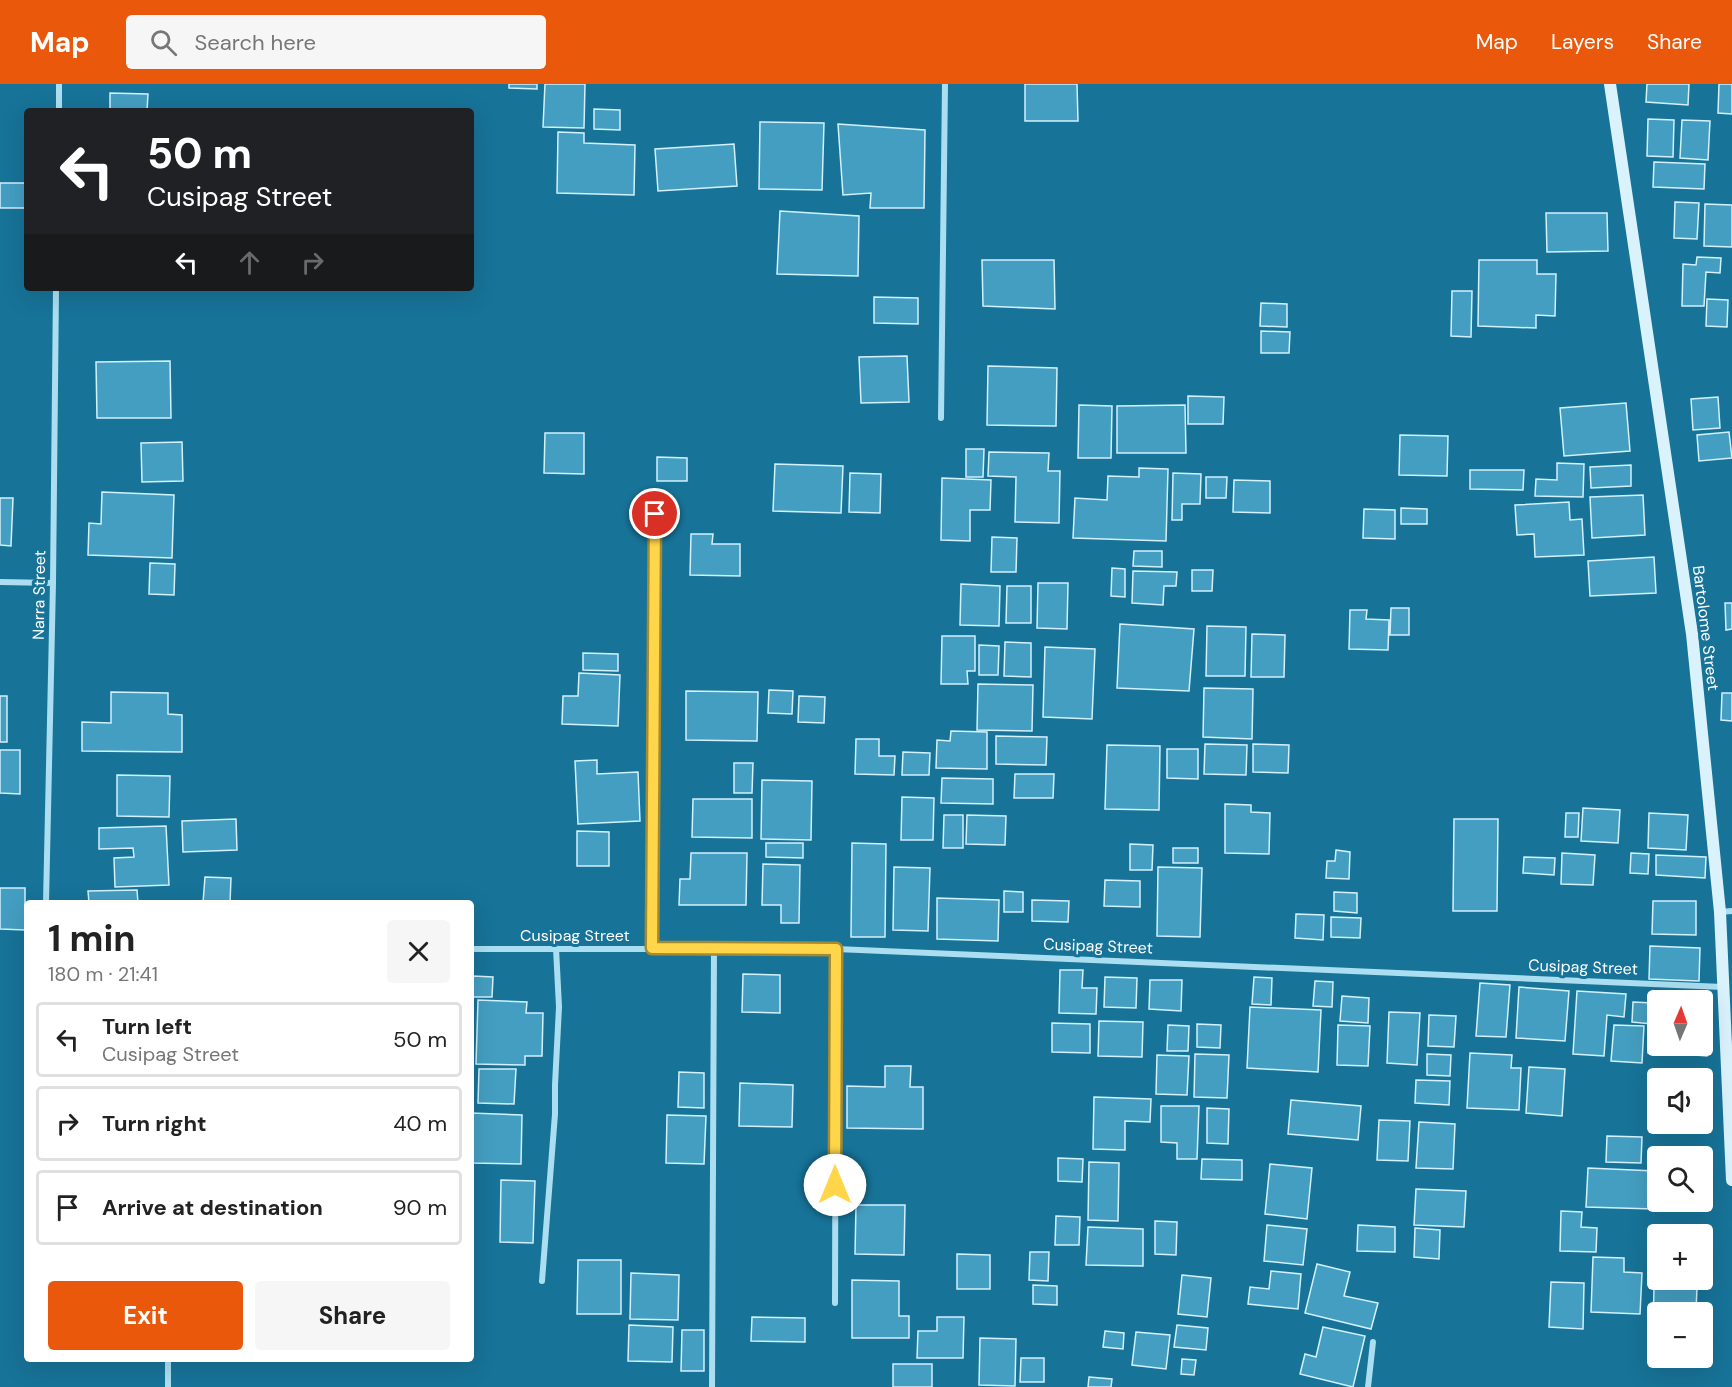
<!DOCTYPE html>
<html lang="en">
<head>
<meta charset="utf-8">
<style>
  :root { --surface:#fff; --page:#f6f6f6; --text:#222; --muted:#767676; --line:#e0e0e0; --accent:#ea580c }
  body { margin:0; font-family:"DM Sans",sans-serif; background:var(--page); color:var(--text); height:100vh; display:flex; flex-direction:column; font-size:22px; white-space:nowrap }
  * { box-sizing:border-box; margin:0 }
  p { font-size:20px; color:var(--muted) }
  .icon { flex:none; width:33px; height:33px; fill:none; stroke:currentColor; stroke-width:2; stroke-linecap:round; stroke-linejoin:round }
  .map { position:relative; flex:1; overflow:hidden }
  .side { position:absolute; left:24px; top:816px; width:450px; height:462px; display:flex; flex-direction:column; background:var(--surface); border-radius:6px; box-shadow:0 6px 24px #0002 }
  .side>* { flex:none }
  .guide { position:absolute; left:24px; top:24px; width:450px; height:183px; border-radius:6px; box-shadow:0 6px 24px #0002; background:#202124; color:#fff; overflow:hidden }
  .needle { width:39px; rotate:2deg }
  .fabs { position:absolute; left:1647px; top:906px; display:grid; gap:12px }
  .fabs a { display:grid; place-items:center; width:66px; height:66px; border-radius:6px; background:var(--surface); box-shadow:0 6px 24px #0002; font-size:30px }
  .pin { position:absolute; display:grid; place-items:center; width:51px; height:51px; color:#fff; margin:-26px; border:3px solid #fff; border-radius:50%; box-shadow:0 2px 6px #0007 }
  .me { position:absolute; width:66px; margin:-33px; rotate:0deg; stroke-linejoin:round; filter:drop-shadow(0 0 4px #0008) }
  .turn { display:flex; align-items:center; gap:21px; height:126px; padding:0 24px; font-size:27px }
  .turn .icon { width:78px; height:78px; stroke-width:2.5 }
  .turn b { display:block; font-size:42px; line-height:51px }
  .lanes { display:flex; align-items:center; height:57px; padding:0 24px; background:#0003; justify-content:center; gap:30px; direction:ltr }
  .lanes .off { opacity:.35 }
  .round { display:grid; place-items:center; flex:none; width:63px; height:63px; border-radius:6px; background:var(--page) }
  .overview { display:flex; align-items:center; justify-content:space-between; height:102px; padding:0 24px }
  h1 { font-size:36px; font-weight:700; line-height:45px }
  .action { display:flex; gap:12px; margin-top:auto; padding:12px 24px }
  .action a { flex:1; height:69px; border-radius:6px; background:var(--accent); color:#fff; font-size:24px; font-weight:700; line-height:69px; text-align:center }
  .action a+a { background:var(--page); color:var(--text) }
  ul { padding:0; list-style:none }
  li { display:flex; align-items:center; gap:18px; height:75px; margin:0 12px 9px; padding:0 12px; border:3px solid var(--line); border-radius:6px }
  li div { flex:1 }
  li b { display:block; font-size:22px }
  li em { font-style:normal }
  header { display:flex; align-items:center; gap:36px; box-sizing:border-box; height:84px; padding:0 30px; background:var(--accent); color:#fff }
  header strong { font-size:28px }
  nav { display:flex; gap:33px; margin-inline-start:auto; font-size:21px }
  .search { width:420px; height:54px; background:var(--page); display:flex; align-items:center; gap:15px; box-sizing:border-box; padding:0 21px; border-radius:6px; color:var(--muted); font-size:22px }
  .map>svg:first-child { display:block }
  .building { fill:#449ec1; stroke:#d2f1fc; stroke-width:1.5 }
  .lines { fill:none; stroke-linecap:round; stroke-linejoin:round }
  .street { stroke:#abdef1; stroke-width:6 }
  .secondary { stroke:#daf2fc; stroke-width:12 }
  .route-casing { stroke:#a68a30; stroke-width:15 }
  .route { stroke:#ffd54a; stroke-width:10 }
  .labels { text-anchor:middle; dominant-baseline:central; stroke-width:6; stroke-linejoin:round; paint-order:stroke }
  .street-label { font-size:16px; fill:#fff; stroke:#177398 }
</style>
</head>
<body>
<header>
<strong>Map</strong>
<div class="search"><svg class="icon" aria-label="search" viewBox="0 0 24 24"><circle cx="10" cy="10" r="6"/><path d="M15 15l6 6"/></svg>Search here</div>
<nav><a>Map</a><a>Layers</a><a>Share</a></nav>
</header>
<div class="map">
<svg width="1732" height="1303" viewBox="0 0 1732 1303">
  <rect width="100%" height="100%" fill="#177398"/>
  <!-- building -->
  <path class="building" d="M509,0H537V5L509,4Z
    M545,0H585L584,44L543,43Z
    M1025,0H1077L1078,37H1025Z
    M1647,0H1689L1688,21L1646,18Z
    M1719,0H1732V30L1718,29Z
    M110,9L148,10L147,27H110Z
    M594,25L620,26V46L594,45Z
    M1648,35L1674,36L1673,73L1647,72Z
    M1682,36L1710,37L1708,76L1680,74Z
    M760,38L824,39L822,106L759,105Z
    M838,40L925,46L924,124H870L871,109L843,111Z
    M558,48L584,49V59L635,61L634,111L557,109Z
    M734,60L737,102L658,107L655,65Z
    M1654,78L1705,80L1704,105L1653,103Z
    M0,99H27V124H0Z
    M1675,118L1699,119L1697,155L1674,154Z
    M1705,120L1732,121V163L1704,162Z
    M780,127L859,132L858,192L777,190Z
    M1546,129H1607L1608,167L1547,168Z
    M1697,173L1721,174L1720,189L1706,188L1704,222H1682L1683,180L1696,181Z
    M982,176H1054L1055,225L983,222Z
    M1479,176H1537V190H1556L1555,232L1536,231V244L1478,242Z
    M1452,207H1472L1471,253L1451,252Z
    M874,213L918,214V240L874,239Z
    M1707,215L1728,216L1727,243L1706,242Z
    M1261,219L1287,220V243L1260,242Z
    M1261,247L1290,248L1289,269H1261Z
    M907,272L909,318L861,319L859,273Z
    M170,277L171,334H97L96,278Z
    M988,282L1057,284L1056,342L987,341Z
    M1188,312L1224,313L1223,340H1188Z
    M1718,313L1720,344L1693,346L1691,315Z
    M1626,319L1630,367L1564,372L1560,324Z
    M1079,321L1112,322L1111,374H1078Z
    M1185,321L1186,369H1117V322Z
    M1729,348L1732,374L1699,377L1697,351Z
    M545,349H584V390L544,389Z
    M1400,351L1448,352L1447,392L1399,391Z
    M182,358L183,397L142,398L141,359Z
    M966,365H984L983,393H966Z
    M989,368L1049,369L1048,387H1060L1059,439L1015,438L1016,393L988,392Z
    M657,373L687,374V397H657Z
    M1557,379L1584,380L1583,413L1535,412L1536,395L1557,396Z
    M775,380L843,382L841,429L773,427Z
    M1631,381V402L1591,404L1590,383Z
    M1139,384L1168,385L1166,457L1073,454L1075,414L1107,416L1108,392L1139,393Z
    M1470,386H1524L1523,406L1470,405Z
    M850,389L881,390L880,429L849,428Z
    M1173,389L1201,390L1200,420H1182V436H1172Z
    M1206,393H1227L1226,414H1206Z
    M942,394L991,396L990,426H970V457L941,456Z
    M1234,396L1270,397V429L1233,428Z
    M102,408L174,411L172,474L88,471L89,439L101,440Z
    M1643,411L1645,451L1592,454L1590,413Z
    M0,414H13L11,462L0,461Z
    M1569,418L1570,436L1582,435L1584,471L1535,473L1534,450L1517,451L1515,421Z
    M1401,424L1427,425V440H1401Z
    M1364,425L1395,426V455L1363,454Z
    M691,450H713L712,460H740V492L690,491Z
    M992,453L1017,454L1016,488H991Z
    M1134,467H1162V483L1133,482Z
    M1654,473L1656,509L1590,512L1588,477Z
    M150,479L175,480L174,511L149,510Z
    M1112,484L1125,485V513L1111,512Z
    M1192,486H1213L1212,507H1192Z
    M1133,487L1177,488L1176,502H1164L1163,521L1132,519Z
    M1038,499H1068L1067,545L1037,544Z
    M961,500L1000,502L999,542L960,541Z
    M1007,502H1031V539H1006Z
    M1725,519H1732V545L1726,546Z
    M1391,524H1409V551H1390Z
    M1350,526H1367L1366,535L1389,536L1388,566L1349,565Z
    M1120,540L1194,545L1189,607L1117,604Z
    M1207,542L1246,543L1245,592H1206Z
    M1252,550L1285,551L1284,593H1251Z
    M942,552H975V587H967L968,600H941Z
    M1005,558L1031,559V593L1004,592Z
    M979,561L999,562L998,591H979Z
    M1045,563L1095,565L1092,635L1043,633Z
    M583,569L618,570V587L583,586Z
    M579,589L620,591L618,642L562,640L563,612H578Z
    M978,600L1033,601L1032,647L977,646Z
    M1204,604L1253,605L1252,655L1203,653Z
    M769,606L793,607L792,630L768,629Z
    M686,607L758,608L757,657L686,656Z
    M111,608L168,609V630L182,631V668L82,667V638L111,639Z
    M1722,609H1732V637L1721,636Z
    M0,612H7V658H0Z
    M799,612L825,613L824,639L798,638Z
    M951,647L987,648V685L936,684L937,656L950,657Z
    M996,652L1047,653L1046,681L996,680Z
    M856,655H879V672H895L894,691L855,690Z
    M1205,660L1247,661L1246,691L1204,690Z
    M1253,660L1289,661L1288,689L1253,688Z
    M1107,661L1160,662L1159,726L1105,725Z
    M1167,665H1198V695L1167,694Z
    M0,666H20V710L0,709Z
    M903,668L930,669L929,691H902Z
    M597,676V690L638,688L640,737L578,740L575,677Z
    M734,679H753L752,709H734Z
    M1015,690H1054L1053,714H1014Z
    M117,691L170,692L169,733L117,732Z
    M942,694L993,695V720L941,719Z
    M762,696L812,697L811,756L761,755Z
    M902,713L934,714L933,756H901Z
    M693,715H752V754L692,753Z
    M1225,720L1251,721V728L1270,729L1269,770L1225,769Z
    M1583,724L1620,726L1618,759L1581,757Z
    M1566,729H1579L1578,753H1565Z
    M1649,729L1688,731L1686,766L1648,764Z
    M944,731H963V764H943Z
    M967,731L1006,732L1005,761L966,760Z
    M236,735L237,766L183,768L182,737Z
    M1454,735H1498L1497,827H1453Z
    M166,742L169,801L115,803L114,774L134,773L133,764L99,765V744Z
    M577,747L609,748V782H577Z
    M766,759H803V774L766,773Z
    M852,759L886,760L885,853H851Z
    M1130,760L1153,761L1152,786H1130Z
    M1173,764H1198V779H1173Z
    M1336,766L1350,768L1349,795L1326,794L1327,777H1335Z
    M691,769H747L746,821H679L680,795H690Z
    M1562,769L1595,771L1593,801L1561,800Z
    M1631,769L1649,770L1648,790L1630,789Z
    M1656,771L1706,773L1705,794L1656,791Z
    M1524,773L1555,774L1554,791L1523,789Z
    M763,780L800,781L799,839H781V821H762Z
    M894,783L930,784L928,847L893,846Z
    M1158,783L1202,784L1200,853L1157,852Z
    M205,793L231,794L230,819H203Z
    M1105,796L1140,797V823L1104,822Z
    M0,804H25V846L0,845Z
    M137,806L138,819H85H89L88,807Z
    M1004,807L1023,808V828H1004Z
    M1334,808L1357,809V829L1334,827Z
    M937,814L999,816L998,857L937,855Z
    M1032,816L1069,817L1068,838L1032,837Z
    M1653,817H1696V851L1652,850Z
    M1296,830L1324,831L1323,856L1295,854Z
    M1331,833L1361,834L1360,854L1331,853Z
    M1650,862L1700,864L1699,897L1649,895Z
    M1060,886H1083L1082,904H1097L1096,930L1059,929Z
    M743,890L780,891V929L742,928Z
    M473,892L493,893L492,913H472Z
    M1105,893L1137,894L1136,924L1104,923Z
    M1254,893L1272,894L1271,921L1252,920Z
    M1150,896H1182L1181,927L1149,925Z
    M1315,897L1333,898L1332,923L1313,922Z
    M1480,899L1510,901L1506,953L1476,952Z
    M1519,903L1569,907L1565,957L1516,954Z
    M1577,907L1626,910L1624,933L1607,931L1604,972L1573,970Z
    M1342,912L1369,914L1368,939L1340,937Z
    M478,916L527,918L526,929H543L542,972H525V981L476,980Z
    M1633,918L1653,919L1652,940L1632,938Z
    M1250,923L1321,926L1318,988L1247,984Z
    M1389,928L1420,929L1417,981L1387,979Z
    M1429,931L1456,932L1454,963L1428,962Z
    M1702,933L1709,934L1707,972L1682,970L1683,962H1702Z
    M1099,937L1143,938L1142,973L1098,972Z
    M1052,939L1090,940V969L1052,968Z
    M1197,940L1221,941L1220,964L1197,963Z
    M1168,941L1189,942L1188,967H1167Z
    M1338,941L1370,942L1368,982L1337,981Z
    M1614,941L1644,942L1642,979L1611,977Z
    M1649,946H1658V962H1680L1679,970L1648,969Z
    M1470,969L1512,971L1511,984H1521L1519,1026L1467,1024Z
    M1195,970L1229,971L1227,1014L1194,1013Z
    M1427,970L1451,971L1450,992L1427,991Z
    M1157,971L1189,972L1187,1011L1156,1010Z
    M885,982H911L910,1003H923V1045L847,1044V1002L885,1003Z
    M1529,983L1565,985L1562,1032L1526,1029Z
    M479,985H516L514,1020L478,1019Z
    M679,988L704,989V1024L678,1023Z
    M1416,996L1450,997L1449,1021L1415,1019Z
    M740,999L793,1001L792,1043L739,1042Z
    M1094,1013L1151,1015L1150,1038L1125,1037V1066L1093,1065Z
    M1291,1016L1361,1022L1358,1056L1288,1050Z
    M1161,1022H1199L1197,1075H1177V1059L1161,1058Z
    M1207,1024L1229,1025L1228,1060L1207,1059Z
    M471,1029L522,1031L521,1080L471,1079Z
    M667,1031L706,1032L704,1080L666,1079Z
    M1379,1036L1410,1037L1408,1077L1377,1076Z
    M1419,1038L1455,1040L1453,1085L1416,1084Z
    M1607,1052L1642,1053L1641,1079L1606,1078Z
    M1058,1074L1083,1075L1082,1098L1058,1097Z
    M1202,1075L1242,1076V1096L1201,1095Z
    M1089,1078L1119,1079L1118,1137L1088,1136Z
    M1270,1080L1312,1084L1307,1135L1265,1130Z
    M1588,1084L1655,1087L1653,1125L1586,1123Z
    M501,1096L535,1097L533,1159L500,1158Z
    M1416,1105L1466,1107L1464,1143L1414,1141Z
    M856,1121H905L904,1171L855,1170Z
    M1561,1127L1582,1128L1581,1143L1597,1144L1596,1168L1560,1167Z
    M1056,1132L1080,1133L1079,1161H1055Z
    M1155,1137L1177,1138L1176,1171L1155,1170Z
    M1267,1141L1307,1145L1303,1181L1264,1177Z
    M1358,1141L1395,1143V1168L1357,1167Z
    M1088,1143L1143,1145V1182L1086,1181Z
    M1415,1144L1440,1146L1439,1175L1414,1173Z
    M1030,1168H1049L1048,1197L1029,1196Z
    M957,1170L990,1171V1205H957Z
    M1593,1173L1624,1174V1188L1642,1189L1640,1230L1591,1228Z
    M578,1176H621V1230H577Z
    M1317,1180L1350,1188L1344,1212L1378,1219L1371,1245L1305,1229Z
    M1271,1187L1301,1190L1298,1225L1248,1220L1250,1203L1269,1205Z
    M631,1189L679,1191L678,1236L630,1235Z
    M1182,1191L1211,1194L1207,1233L1178,1230Z
    M852,1196L899,1197V1232H909V1254H852Z
    M1551,1198L1584,1199L1583,1245L1549,1243Z
    M1033,1201L1057,1202V1221L1033,1220Z
    M1654,1202L1697,1203L1696,1228H1658V1249H1653Z
    M752,1233L805,1234V1258L751,1257Z
    M937,1233H964L963,1274H917L918,1247H937Z
    M629,1241L673,1243L672,1278L628,1277Z
    M1177,1241L1208,1244L1206,1266L1174,1263Z
    M1323,1243L1365,1252L1353,1303L1300,1290L1305,1270L1316,1273Z
    M682,1246H704V1287H681Z
    M1105,1247L1124,1249L1123,1265L1103,1263Z
    M1136,1248L1170,1251L1166,1285L1132,1281Z
    M980,1254L1016,1255L1015,1302L979,1301Z
    M1021,1274H1044V1298H1020Z
    M1182,1275L1196,1276L1194,1291L1181,1290Z
    M893,1280H932V1303H893Z
    M1089,1293L1112,1295L1111,1303H1088Z"/>
  <g class="lines">
    <!-- street -->
    <path class="street" d="M59,27V0
      M941,334L945,0
      M0,498L53,499
      M46,819L53,499L56,204
      M1720,828L1732,827
      M652,864L655,430
      M471,865H836L1723,903
      M542,1197L555,1030V1001L559,923L556,864
      M835,1219L836,865
      M168,1303V1275
      M712,1303L714,864
      M1368,1303L1373,1258"/>
    <!-- secondary -->
    <path class="secondary" d="M1610,0L1692,550L1720,828L1732,1096"/>
  </g>
  <g class="lines">
    <defs>
      <path id="route" d="M655,430L652,864L836,865L835,1101"/>
    </defs>
    <!-- route casing -->
    <use href="#route" class="route-casing"/>
    <!-- route -->
    <use href="#route" class="route"/>
  </g>
  <g class="labels">
    <!-- street labels -->
    <g class="street-label">
      <text transform="translate(39 511) rotate(-89)">Narra Street</text>
      <text transform="translate(1706 544) rotate(83)">Bartolome Street</text>
      <text x="575" y="851">Cusipag Street</text>
      <text transform="translate(1098 862) rotate(2)">Cusipag Street</text>
      <text transform="translate(1583 883) rotate(2)">Cusipag Street</text>
    </g>
  </g>
</svg>
<div class="fabs">
<a><svg class="needle" viewBox="-14 -14 28 28"><path d="M0-13l5 13h-10z" fill="#e53935"/><path d="M0 13l5-13h-10z" fill="#767676"/></svg></a>
<a><svg class="icon" aria-label="sound" viewBox="0 0 24 24"><path d="M4 9h4l5-4v14l-5-4H4zM17 9q2 3 0 6"/></svg></a>
<a><svg class="icon" aria-label="search" viewBox="0 0 24 24"><circle cx="10" cy="10" r="6"/><path d="M15 15l6 6"/></svg></a>
<a>+</a>
<a>−</a>
</div>
<div class="pin" style="left:655px;top:430px;background:#d93025"><svg class="icon" aria-label="arrive" viewBox="0 0 24 24"><path d="M6 21V4h12l-3 4 3 4H6"/></svg></div>
<svg class="me" style="left:835px;top:1101px" viewBox="-20 -20 40 40"><circle r="19" fill="#fff"/><path d="M0-13L10 11 0 6-10 11z" fill="#ffd54a"/></svg>
<div class="guide">
<div class="turn"><svg class="icon" aria-label="left" viewBox="0 0 24 24"><path d="M17 20v-9H6M10 6l-5 5 5 5"/></svg><div><b>50 m</b>Cusipag Street</div></div>
<div class="lanes"><svg class="icon" aria-label="left" viewBox="0 0 24 24"><path d="M17 20v-9H6M10 6l-5 5 5 5"/></svg><svg class="icon off" aria-label="ahead" viewBox="0 0 24 24"><path d="M12 20V5M6 11l6-6 6 6"/></svg><svg class="icon off" aria-label="right" viewBox="0 0 24 24"><path d="M7 20v-9h11M14 6l5 5-5 5"/></svg></div>
</div>
<section class="side">
<div class="overview"><div><h1>1 min</h1><p>180 m · 21:41</p></div><a class="round"><svg class="icon" aria-label="close" viewBox="0 0 24 24"><path d="M6 6l12 12M18 6L6 18"/></svg></a></div>
<ul>
<li><svg class="icon" aria-label="left" viewBox="0 0 24 24"><path d="M17 20v-9H6M10 6l-5 5 5 5"/></svg><div><b>Turn left</b><p>Cusipag Street</p></div><em>50 m</em></li>
<li><svg class="icon" aria-label="right" viewBox="0 0 24 24"><path d="M7 20v-9h11M14 6l5 5-5 5"/></svg><div><b>Turn right</b></div><em>40 m</em></li>
<li><svg class="icon" aria-label="arrive" viewBox="0 0 24 24"><path d="M6 21V4h12l-3 4 3 4H6"/></svg><div><b>Arrive at destination</b></div><em>90 m</em></li>
</ul>
<div class="action"><a>Exit</a><a>Share</a></div>
</section>
</div>
</body>
</html>
